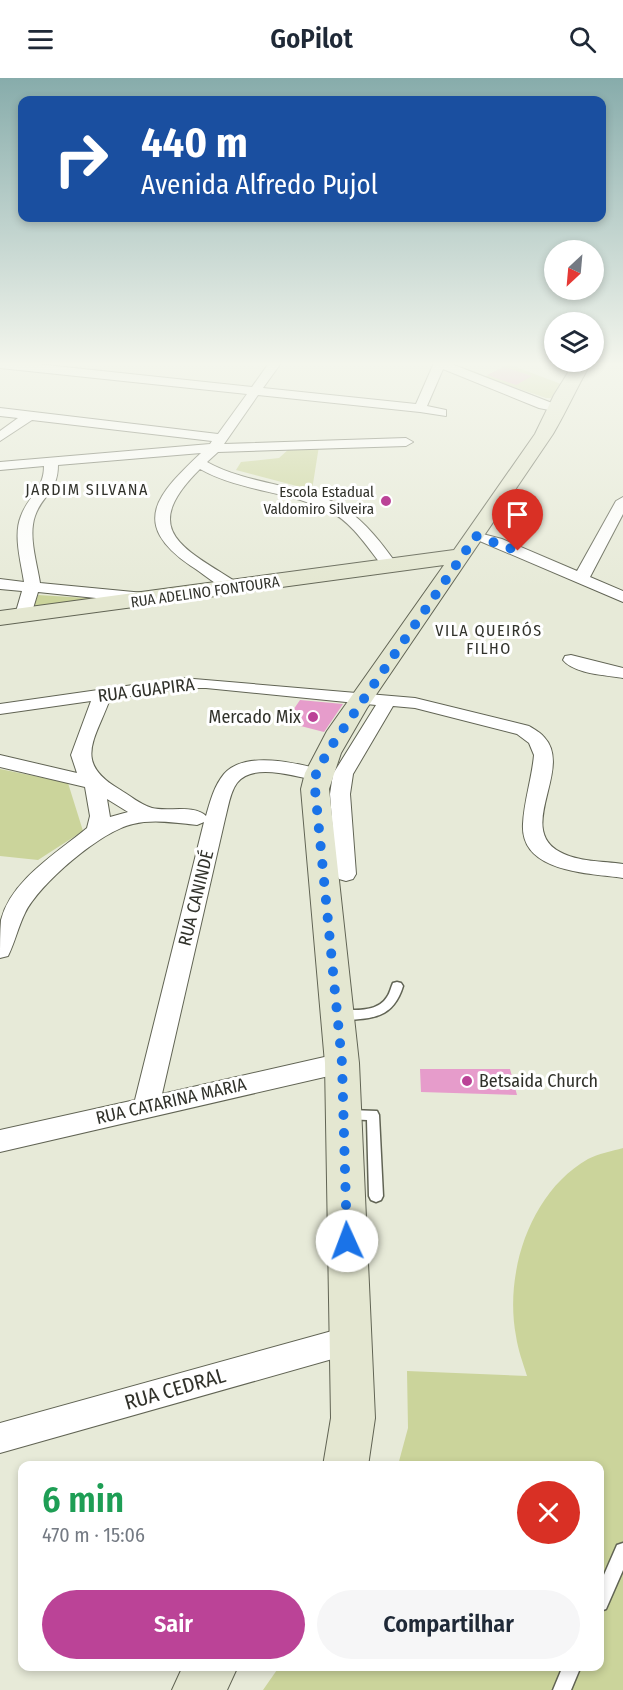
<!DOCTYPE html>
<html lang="pt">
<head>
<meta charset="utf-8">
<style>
  :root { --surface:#fff; --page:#f6f6f7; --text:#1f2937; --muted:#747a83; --accent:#bb4397 }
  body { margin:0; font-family:"Fira Sans Condensed",sans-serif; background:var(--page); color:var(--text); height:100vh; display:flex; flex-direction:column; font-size:22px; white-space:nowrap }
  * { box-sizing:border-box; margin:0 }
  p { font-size:20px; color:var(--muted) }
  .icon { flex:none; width:33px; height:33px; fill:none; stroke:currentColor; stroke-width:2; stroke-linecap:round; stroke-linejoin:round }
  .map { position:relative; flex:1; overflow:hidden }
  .details { position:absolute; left:18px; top:1383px; width:586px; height:210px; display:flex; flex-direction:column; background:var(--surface); border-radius:12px; box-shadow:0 3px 9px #0003 }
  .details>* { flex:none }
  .top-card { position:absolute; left:18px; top:18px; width:588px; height:126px; border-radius:12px; box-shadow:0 3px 9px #0003; background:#1a4fa0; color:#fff; overflow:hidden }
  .needle { width:39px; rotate:206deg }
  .buttons { position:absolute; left:544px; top:162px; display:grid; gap:12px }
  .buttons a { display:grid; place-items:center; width:60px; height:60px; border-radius:50%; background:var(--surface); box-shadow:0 3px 9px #0003; font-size:30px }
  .pin { position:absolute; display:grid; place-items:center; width:51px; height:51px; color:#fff; margin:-62px -26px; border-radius:50% 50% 50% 0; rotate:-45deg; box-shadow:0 0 6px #0007 }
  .pin .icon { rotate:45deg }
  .me { position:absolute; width:66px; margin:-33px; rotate:358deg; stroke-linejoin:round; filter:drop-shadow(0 0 4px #0008) }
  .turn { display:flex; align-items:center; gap:21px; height:126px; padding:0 24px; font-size:27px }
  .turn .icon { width:78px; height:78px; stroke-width:2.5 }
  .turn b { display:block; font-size:42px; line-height:51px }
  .round { display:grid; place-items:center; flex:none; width:63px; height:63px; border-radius:32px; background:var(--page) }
  .summary { display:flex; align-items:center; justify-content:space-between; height:102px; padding:0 24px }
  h1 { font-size:36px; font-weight:600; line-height:45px; color:#1e9e55 }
  .button { display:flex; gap:12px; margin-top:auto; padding:12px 24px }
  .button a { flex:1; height:69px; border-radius:36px; background:var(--accent); color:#fff; font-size:24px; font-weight:600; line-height:69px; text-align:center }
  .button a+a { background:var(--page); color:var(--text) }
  header { display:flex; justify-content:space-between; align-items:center; height:78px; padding:0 24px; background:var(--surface); font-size:27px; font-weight:600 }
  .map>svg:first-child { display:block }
  .green { fill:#cbd49b }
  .building { fill:#e69ccb }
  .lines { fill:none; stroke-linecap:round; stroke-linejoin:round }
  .lane-casing { stroke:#616454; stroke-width:3 }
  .street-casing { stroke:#616454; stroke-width:2 }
  .secondary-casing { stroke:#616454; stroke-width:2 }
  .lane { fill:#fff; fill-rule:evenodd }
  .street { fill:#fff; fill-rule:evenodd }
  .secondary { fill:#e4e7d1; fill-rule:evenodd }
  .route { stroke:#1a73e8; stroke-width:10; stroke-dasharray:0 18 }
  .poi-dot { fill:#bb4397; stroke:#fff; stroke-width:2 }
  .labels { text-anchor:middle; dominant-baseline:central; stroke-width:6; stroke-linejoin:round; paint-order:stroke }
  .far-poi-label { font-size:15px; fill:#31322b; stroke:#fff; text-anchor:end }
  .far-street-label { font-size:15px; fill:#31322b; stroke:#fff }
  .far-neighbourhood-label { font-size:16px; letter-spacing:1.5px; fill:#31322b; stroke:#fff }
  .street-label { font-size:18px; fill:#31322b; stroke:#fff }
  .poi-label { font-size:18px; fill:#31322b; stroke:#fff; text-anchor:end }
  .near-street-label { font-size:21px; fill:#31322b; stroke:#fff }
</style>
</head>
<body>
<header><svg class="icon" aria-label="menu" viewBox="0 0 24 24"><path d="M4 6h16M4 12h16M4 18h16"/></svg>GoPilot<svg class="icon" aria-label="search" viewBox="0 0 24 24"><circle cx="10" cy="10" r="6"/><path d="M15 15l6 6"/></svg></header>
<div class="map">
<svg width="623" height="1612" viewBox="0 0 623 1612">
  <rect width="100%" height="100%" fill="#e7ead8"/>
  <!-- green -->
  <path class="green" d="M508,286L561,306L551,320H546L485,299Z
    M319,368L312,412L236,392L241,384L279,380L290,370Z
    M38,517L103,521L33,531Z
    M0,691L68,705L83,753L38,782L0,778Z
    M623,1070V1612H263L279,1589L600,1588V1388L398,1387L408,1350L407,1293L527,1298C523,1285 518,1272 516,1258C504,1195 530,1114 588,1081C598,1076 612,1073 623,1070Z"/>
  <!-- building -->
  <path class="building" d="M504,289L532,298L516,307L487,297Z
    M300,622L343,626L324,654L285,644Z
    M420,991H510L517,1017L421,1014Z"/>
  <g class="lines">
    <defs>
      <path id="lane" d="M397,904L401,905L403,908C393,941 371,941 341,942L337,940L335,937L337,934L341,932C356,932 378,934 387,919C390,915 391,909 393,905Z
        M350,1032L377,1033L379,1037L383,1118L381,1122L376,1124L371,1122L369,1118L367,1042L346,1041L344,1037L346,1033Z
        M623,1465V1492L606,1531L600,1533V1506L617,1467Z
        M563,1588H581L571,1612H553Z"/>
      <path id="street" d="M0,285H27L252,309L269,285H281L263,310L416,326L434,285H449L565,330L559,334L539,330L443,291L427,328L446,332V338L420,334L258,317L224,366L406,360L413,364L406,368L218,374L207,384C250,408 307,406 344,430C366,444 383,467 398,488L395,491H385C369,472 354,446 331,434C290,413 241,414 200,391C136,454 186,471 241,507L243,510L235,515C220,511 204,496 191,488C128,445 159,415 201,375L58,387C58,414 42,417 35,438C28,458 37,485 40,505L144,515L152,520L144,525L38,514L31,537L23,542L15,537L22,513L0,511V501L24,504C21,484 13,457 21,438C28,418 44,412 44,388L0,392V384L210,366L212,363L32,342L0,363V353L18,340L0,338V330L218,356L247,316L0,290Z
        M563,285H582L587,289L581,293Z
        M623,419V436L590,499L623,513V524L468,458L475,454L502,461L577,493L616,423Z
        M571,577L623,590V600C606,597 574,596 563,582L565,578Z
        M182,600L415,620L529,648C534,651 541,655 544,659C574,691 515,750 560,774C578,784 603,783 623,786V800C590,795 520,795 523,746C524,723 532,700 534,677L529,665L517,656L415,630L393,628L353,696L350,716L356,796L353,801L346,803L339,801L336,796L330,716L333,696L376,627L206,610H182L110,621C95,662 73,684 119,711C129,717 141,727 152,730C167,734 195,726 206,738C210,724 214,708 224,696C245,672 296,685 323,692L326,696L323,700L316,702C295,699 253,684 237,705C230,714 228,730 225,741L162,1016L342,975L351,978L354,985L351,992L342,995L0,1074V1052L135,1022L204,744L197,747C176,745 154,741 133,746C101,753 39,806 25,835C18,849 15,864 8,878L0,880C0,868 0,854 1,842C11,802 57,775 87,750L90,738L85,709L0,689V677L77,695L71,677L91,623L0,636V626ZM107,721L128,734L110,739Z
        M350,1248L360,1252L365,1262L360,1272L350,1276L0,1375V1345Z"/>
      <path id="secondary" d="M574,285H591C577,309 567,332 553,356L367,630L341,675L329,711L359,985L375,1340L368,1388H323L331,1340L325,985L301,711L305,695L327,653L444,487L0,547V533L454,472L535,356L554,317Z
        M183,1588H238L227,1612H172Z"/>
    </defs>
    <!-- lane casing -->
    <use href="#lane" class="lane-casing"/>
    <!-- street casing -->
    <use href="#street" class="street-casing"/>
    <!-- secondary casing -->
    <use href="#secondary" class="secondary-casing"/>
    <!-- lane -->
    <use href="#lane" class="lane"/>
    <!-- street -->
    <use href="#street" class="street"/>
    <!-- secondary -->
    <use href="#secondary" class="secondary"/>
  </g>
  <!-- sky -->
  <linearGradient id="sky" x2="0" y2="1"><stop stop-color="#87acab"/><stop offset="0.56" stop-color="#f4f6ed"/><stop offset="1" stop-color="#f4f6ed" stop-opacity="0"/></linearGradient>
  <rect width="623" height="511" fill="url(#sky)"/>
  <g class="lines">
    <!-- route -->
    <path class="route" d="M347,1163L342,985L315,711L316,696L328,673L476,458L518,473"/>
  </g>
  <!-- markers -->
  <g class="poi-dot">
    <circle cx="386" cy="423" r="6"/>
    <circle cx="313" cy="639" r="6"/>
    <circle cx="467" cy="1003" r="6"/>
  </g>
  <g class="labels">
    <!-- far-poi labels -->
    <g class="far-poi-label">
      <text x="374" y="414">Escola Estadual<tspan x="374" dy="17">Valdomiro Silveira</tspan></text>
    </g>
    <!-- far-street labels -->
    <g class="far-street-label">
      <text transform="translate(205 514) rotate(-8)">RUA ADELINO FONTOURA</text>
    </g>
    <!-- far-neighbourhood labels -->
    <g class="far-neighbourhood-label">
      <text x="87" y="411">JARDIM SILVANA</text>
      <text x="489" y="552">VILA QUEIRÓS<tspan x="489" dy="18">FILHO</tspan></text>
    </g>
    <!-- street labels -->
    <g class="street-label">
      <text transform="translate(146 612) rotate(-7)">RUA GUAPIRA</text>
      <text transform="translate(196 820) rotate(-76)">RUA CANINDÉ</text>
      <text transform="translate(171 1023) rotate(-13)">RUA CATARINA MARIA</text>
    </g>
    <!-- poi labels -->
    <g class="poi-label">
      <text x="301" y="639">Mercado Mix</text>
      <text x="479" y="1003" text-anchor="start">Betsaida Church</text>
    </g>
    <!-- near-street labels -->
    <g class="near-street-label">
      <text transform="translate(175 1311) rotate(-16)">RUA CEDRAL</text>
    </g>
  </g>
</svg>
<div class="buttons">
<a><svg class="needle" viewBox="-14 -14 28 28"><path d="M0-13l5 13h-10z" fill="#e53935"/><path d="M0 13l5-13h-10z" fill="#747a83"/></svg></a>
<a><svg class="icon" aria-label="layers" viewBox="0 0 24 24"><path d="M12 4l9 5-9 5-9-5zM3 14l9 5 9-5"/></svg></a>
</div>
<div class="pin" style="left:518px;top:473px;background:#d93025"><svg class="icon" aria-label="arrive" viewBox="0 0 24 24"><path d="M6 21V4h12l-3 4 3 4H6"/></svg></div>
<svg class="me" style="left:347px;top:1163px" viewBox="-20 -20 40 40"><circle r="19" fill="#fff"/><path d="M0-13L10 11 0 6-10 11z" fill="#1a73e8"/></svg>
<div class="top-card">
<div class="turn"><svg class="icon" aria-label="right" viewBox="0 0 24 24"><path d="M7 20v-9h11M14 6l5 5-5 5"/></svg><div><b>440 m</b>Avenida Alfredo Pujol</div></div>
</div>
<section class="details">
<div class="summary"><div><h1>6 min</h1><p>470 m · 15:06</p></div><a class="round" style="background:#d93025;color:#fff"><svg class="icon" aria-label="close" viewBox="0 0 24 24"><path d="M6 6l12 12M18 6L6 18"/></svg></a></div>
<div class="button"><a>Sair</a><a>Compartilhar</a></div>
</section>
</div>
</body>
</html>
